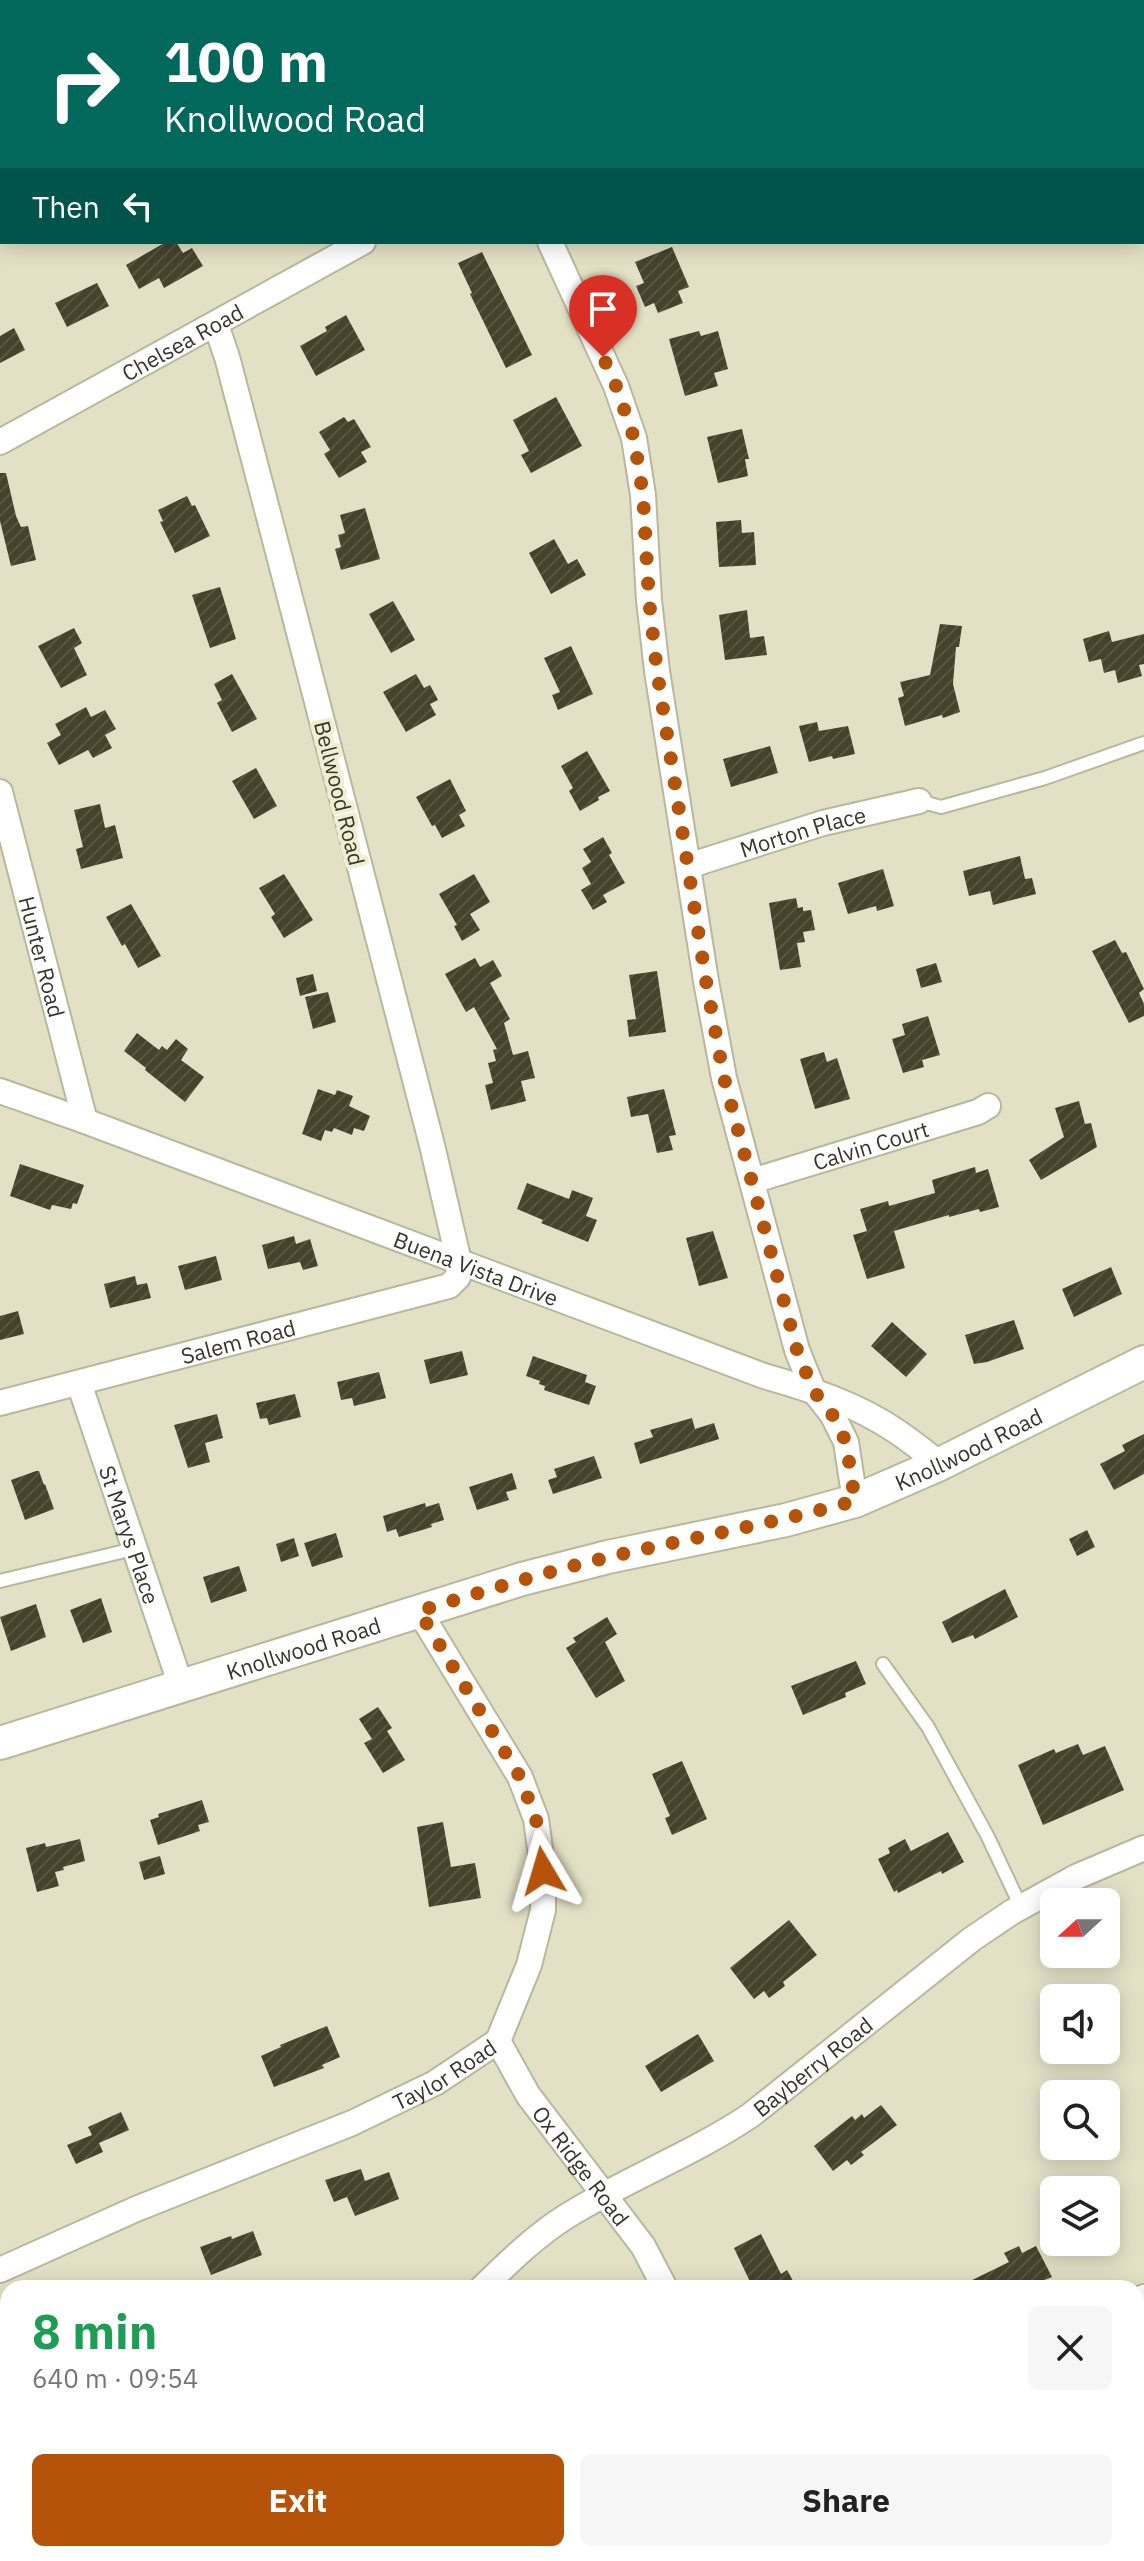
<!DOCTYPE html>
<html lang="en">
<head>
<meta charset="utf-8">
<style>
  :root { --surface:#fff; --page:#f6f6f6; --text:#222; --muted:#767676; --accent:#b45309 }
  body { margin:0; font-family:"IBM Plex Sans",sans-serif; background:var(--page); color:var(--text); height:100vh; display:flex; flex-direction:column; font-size:30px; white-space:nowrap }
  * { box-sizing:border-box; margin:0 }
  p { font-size:26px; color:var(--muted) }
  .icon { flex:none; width:44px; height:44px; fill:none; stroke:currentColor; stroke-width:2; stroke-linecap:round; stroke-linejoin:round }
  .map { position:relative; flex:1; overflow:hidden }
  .drawer { position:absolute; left:0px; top:2280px; width:1144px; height:282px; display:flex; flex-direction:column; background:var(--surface); border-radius:24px 24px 0 0; box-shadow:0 4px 20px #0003 }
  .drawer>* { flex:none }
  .top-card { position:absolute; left:0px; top:0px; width:1144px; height:244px; box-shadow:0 4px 20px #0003; background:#00695c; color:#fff; overflow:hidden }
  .needle { width:52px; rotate:249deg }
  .tools { position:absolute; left:1040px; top:1888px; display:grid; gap:16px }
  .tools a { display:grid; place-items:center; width:80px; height:80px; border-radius:12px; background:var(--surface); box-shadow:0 4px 20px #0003; font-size:40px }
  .pin { position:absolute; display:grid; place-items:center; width:68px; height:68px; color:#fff; margin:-82px -34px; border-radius:50% 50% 50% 0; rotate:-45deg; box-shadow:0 0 8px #0007 }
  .pin .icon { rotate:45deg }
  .me { position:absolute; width:88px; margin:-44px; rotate:353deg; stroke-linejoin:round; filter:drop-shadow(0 0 6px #0008) }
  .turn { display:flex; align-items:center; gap:28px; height:168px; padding:0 32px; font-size:36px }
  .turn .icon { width:104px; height:104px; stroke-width:2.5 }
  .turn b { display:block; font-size:56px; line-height:68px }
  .then { display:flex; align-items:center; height:76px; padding:0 32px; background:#0003; gap:16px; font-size:30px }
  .round { display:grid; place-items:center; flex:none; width:84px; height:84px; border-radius:12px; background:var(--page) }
  .summary { display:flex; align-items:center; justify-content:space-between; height:136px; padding:0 32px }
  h1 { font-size:48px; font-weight:700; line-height:60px; color:#1e9e55 }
  .action { display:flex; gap:16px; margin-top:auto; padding:16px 32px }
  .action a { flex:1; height:92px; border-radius:12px; background:var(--accent); color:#fff; font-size:32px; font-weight:700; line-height:92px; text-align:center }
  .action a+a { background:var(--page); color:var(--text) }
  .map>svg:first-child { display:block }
  .building { fill:url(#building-hatch) }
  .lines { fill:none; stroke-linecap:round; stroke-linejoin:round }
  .service-casing { stroke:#b9b79c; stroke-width:16 }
  .minor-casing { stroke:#b9b79c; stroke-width:28 }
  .secondary-casing { stroke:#b9b79c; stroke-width:36 }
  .service { stroke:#fff; stroke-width:12 }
  .minor { stroke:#fff; stroke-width:24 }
  .secondary { stroke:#fff; stroke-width:32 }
  .route { stroke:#b45309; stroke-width:14; stroke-dasharray:0 25.2 }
  .labels { text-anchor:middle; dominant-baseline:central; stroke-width:8; stroke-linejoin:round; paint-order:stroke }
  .street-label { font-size:22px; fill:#36362b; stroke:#f0eed2 }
</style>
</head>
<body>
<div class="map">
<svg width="1144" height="2561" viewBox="0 0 1144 2561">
  <defs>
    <pattern id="building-hatch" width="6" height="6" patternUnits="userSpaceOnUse" patternTransform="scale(2)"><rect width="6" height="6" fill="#45432c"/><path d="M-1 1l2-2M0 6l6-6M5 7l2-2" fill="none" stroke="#585642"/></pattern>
  </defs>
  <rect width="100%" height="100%" fill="#e3e1c5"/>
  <!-- building -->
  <path class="building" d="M166,242H176L183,253L192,248L203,266L164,288L159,278L139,289L126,265Z
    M672,247L689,287L678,291L683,303L658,313L654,303L645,307L636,286L644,283L635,262Z
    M482,252L532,355L506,368L470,294L472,293L458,263Z
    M97,283L109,306L67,327L55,303Z
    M346,315L365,350L316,376L300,346L327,331L325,327Z
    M14,328L25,350L0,363V336Z
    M699,331L701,336L718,331L728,369L714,373L718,386L685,396L669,339Z
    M556,397L582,446L531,473L521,455L529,451L513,420Z
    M344,417L348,422L354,419L371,447L361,452L367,462L339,478L324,454L330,450L319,432Z
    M742,429L749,459H745L748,476L718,483L707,437Z
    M0,473H6L16,516L21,527L28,526L36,560L11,566L0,521Z
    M187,496L192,506L195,505L210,536L175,553L160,522L163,521L158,510Z
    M365,508L380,559L341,570L335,549L341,547L338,535L345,533L340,515Z
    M741,520L742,533L754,532L756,565L719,567L716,522Z
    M554,539L568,564L577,559L586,575L551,594L529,553Z
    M220,587L236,639L210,648L192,595Z
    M393,601L415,640L391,653L369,614Z
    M747,610L750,638L764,636L767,655L725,660L719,615Z
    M940,624L962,626L959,647H956L953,684L960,712L943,718L942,715L905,726L898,698L904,696L900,682L930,675Z
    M74,628L82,643L74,648L87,675L61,688L38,646Z
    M1109,631L1112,642L1144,634V664L1139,665L1142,676L1118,683L1115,670L1104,673L1101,659L1089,662L1083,639Z
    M571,646L593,694L558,710L552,695L560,692L544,658Z
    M232,674L257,719L232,732L217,703L222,700L214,684Z
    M416,674L424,688L430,685L438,700L430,704L436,715L406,732L383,692Z
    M86,707L91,717L105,710L116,729L105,735L112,748L93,758L88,750L59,765L47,743L61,735L55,724Z
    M817,722L819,731L848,726L855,754L833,759L832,756L809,762L799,726Z
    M770,746L778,773L731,787L723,759Z
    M587,751L610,791L598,797L599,800L580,811L569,791L573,788L561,766Z
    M256,768L277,806L254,819L232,781Z
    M450,779L466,811L459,815L465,826L442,838L435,825L432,826L416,797Z
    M100,804L105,828L115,825L123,858L81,869L76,849L83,847L74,810Z
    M603,837L612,853L609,855L625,883L603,895L607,902L593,910L581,890L591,884L582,868L591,862L583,849Z
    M1020,856L1025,879L1032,878L1036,894L993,905L990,891L969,896L963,871Z
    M883,869L894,906L877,911L876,906L848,914L838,883Z
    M284,874L313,920L284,938L271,917L275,914L259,888Z
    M474,874L490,902L470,914L480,930L462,941L454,926L457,925L439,894Z
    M796,898L798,908L803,907V911L811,910L815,930L803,932L805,942L797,943L801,967L780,970L769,903Z
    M131,904L161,956L138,968L125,944L122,946L106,917Z
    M1115,940L1122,953L1126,952L1144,989L1139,993L1144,1004V1016L1129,1023L1092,951Z
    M475,958L480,967L493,960L502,976L490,983L510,1019L504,1023L513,1055L528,1051L535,1078L521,1081L526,1101L491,1110L485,1085L493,1083L488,1063L496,1061L493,1050L497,1049L474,1007L466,1012L445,974Z
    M936,963L942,982L921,988L916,969Z
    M657,971L666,1032L629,1037L627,1020L636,1019L629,975Z
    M313,974L317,991L300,996L296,978Z
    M328,992L336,1022L313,1029L305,997Z
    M928,1016L940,1055L922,1060L924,1067L903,1073L892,1039L905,1035L902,1024Z
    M137,1033L159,1050L162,1046L167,1050L176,1039L188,1049L181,1060L204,1077L185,1102L145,1070L146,1068L124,1051Z
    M824,1052L827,1062L837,1058L850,1099L815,1109L800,1059Z
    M318,1089L335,1095L337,1090L353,1096L349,1106L370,1116L364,1131L354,1128L352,1135L334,1128L332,1132L325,1130L321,1141L302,1134Z
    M664,1089L676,1135L669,1136L673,1150L657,1153L648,1114L631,1117L627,1097Z
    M1079,1101L1085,1124L1091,1123L1097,1147L1041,1180L1029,1160L1064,1137L1055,1108Z
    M20,1164L84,1185L77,1204L73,1203L71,1209L52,1205L50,1210L10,1196Z
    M975,1167L976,1173L988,1169L999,1207L980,1212L979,1209L949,1217V1215L894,1231L905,1268L867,1279L853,1235L867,1231L860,1209L888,1201L889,1206L935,1193L932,1180Z
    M527,1183L569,1199L572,1190L593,1198L586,1216L597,1220L588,1242L541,1223L543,1220L517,1209Z
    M713,1231L728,1278L699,1286L686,1238Z
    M294,1236L296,1244L310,1239L318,1266L303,1270L300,1262L268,1269L262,1245Z
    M216,1256L222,1280L185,1290L178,1266Z
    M1111,1267L1122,1294L1074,1317L1062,1289Z
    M135,1276L137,1285L147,1283L151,1298L110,1308L104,1284Z
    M18,1311L24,1334L0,1340V1316Z
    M1014,1320L1024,1349L987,1362L974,1364L965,1335Z
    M892,1322L927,1354L906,1377L871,1346Z
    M462,1351L468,1375L430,1384L424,1360Z
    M533,1356L587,1375L585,1382L596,1386L589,1405L544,1390L545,1386L539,1384L540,1381L526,1376Z
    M379,1372L386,1398L354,1406L352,1398L341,1400L337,1382Z
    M295,1394L301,1417L269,1425L267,1418L260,1419L256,1403Z
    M217,1414L223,1438L205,1443L210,1462L188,1468L174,1425Z
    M692,1418L695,1429L714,1423L719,1439L640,1464L634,1443L653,1437L650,1430Z
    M1144,1434V1474L1114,1490L1100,1464L1125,1451L1122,1445Z
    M594,1456L602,1478L553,1494L548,1480L557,1477L554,1469Z
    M36,1471H39L44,1485L45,1484L54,1509L25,1520L11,1480Z
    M512,1473L517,1489L506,1492L509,1500L477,1510L469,1487Z
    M425,1503L426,1507L439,1503L444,1520L431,1524L432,1527L399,1537L396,1529L387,1532L383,1516Z
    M1087,1530L1095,1547L1077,1556L1069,1539Z
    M336,1533L343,1557L312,1567L304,1543Z
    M294,1538L299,1556L281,1562L276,1544Z
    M239,1566L247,1591L211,1603L203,1577Z
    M1005,1589L1018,1617L975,1639L973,1635L952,1643L942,1622Z
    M101,1598L112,1632L83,1643L70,1610Z
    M36,1604L46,1637L11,1651L0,1617Z
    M607,1617L617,1634L605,1642L625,1681L596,1698L566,1648L576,1642L573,1638Z
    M856,1661L866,1684L845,1693L846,1697L803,1715L791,1686Z
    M378,1707L392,1728L387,1731L405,1760L383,1773L364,1743L372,1739L359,1719Z
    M1078,1744L1083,1755L1105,1746L1124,1790L1043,1825L1018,1765L1054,1749L1056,1753Z
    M682,1761L707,1819L672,1835L665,1818L670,1816L652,1774Z
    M202,1800L209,1822L198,1825L200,1831L158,1845L150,1820L159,1817L158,1814Z
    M443,1822L451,1867L475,1863L481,1898L429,1907L417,1827Z
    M948,1832L964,1862L942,1874L941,1871L898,1893L897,1890L894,1892L878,1859L890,1853L888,1848L905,1839L911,1851Z
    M80,1839L85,1861L63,1867L64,1870L55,1872L59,1886L37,1892L26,1848L45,1843L46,1847Z
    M160,1856L165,1874L144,1880L139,1862Z
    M789,1920L817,1955L783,1982L785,1986L769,1998L764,1991L754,1999L730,1968Z
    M327,2026L340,2057L322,2065L324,2068L274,2087L261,2056L281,2047L280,2045Z
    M698,2034L714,2061L661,2092L645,2066Z
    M881,2105L897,2125L861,2152L864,2155L851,2165L847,2160L833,2171L814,2146L852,2116L855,2120L862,2114L864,2118Z
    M121,2112L129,2130L99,2143L103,2152L76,2164L67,2145L92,2135L88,2127Z
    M361,2169L365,2181L389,2172L399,2199L355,2216L347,2197L334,2202L325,2180Z
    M253,2231L262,2255L211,2275L200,2247L231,2236L232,2239Z
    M761,2234L781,2274L787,2270L797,2288H753L734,2248Z
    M1019,2246L1022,2253L1036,2246L1052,2277L1025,2288H956L1009,2262L1004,2253Z"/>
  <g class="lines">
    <defs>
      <path id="service" d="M792,2L796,0
        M919,801L941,807L1045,778L1144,743
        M0,1581L121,1552L135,1545
        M883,1664L928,1727L988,1837L1021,1907"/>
      <g id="minor">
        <path d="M550,242L616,386L634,438L643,495L649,600L657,671L706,981L724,1078L797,1350L813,1390L832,1414L846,1442L855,1501"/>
        <path id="s1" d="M0,442L363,242"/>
        <path id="s2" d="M0,792L85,1121"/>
        <path id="s3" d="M688,866L823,823L919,801"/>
        <path id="s4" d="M0,1091L85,1121L764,1376C810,1389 856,1404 896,1431C911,1441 926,1453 940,1464"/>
        <path id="s5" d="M752,1181L978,1112L988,1106"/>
        <path id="s6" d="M79,1383L181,1686"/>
        <path id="s7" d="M0,1403L449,1286L458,1277L459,1262L432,1145L274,536L227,357L216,325"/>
        <path id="s8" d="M498,2041L528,2095L643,2246L665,2288"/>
        <path id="s9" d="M0,2270L136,2209L352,2123L435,2083L498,2041L529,1965L543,1910V1871L536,1819L520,1777L419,1611"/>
        <path id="s10" d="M482,2288C509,2262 535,2236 567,2216C626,2179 693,2154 751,2115L972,1939L1012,1912L1076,1877L1144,1848"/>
        <path d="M1136,2301L1144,2297"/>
        <path d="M274,2561L279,2554"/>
      </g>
      <g id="secondary">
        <path id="s11" d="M0,1743L522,1579L608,1557L786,1520L855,1501L940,1464L1144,1362"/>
      </g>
    </defs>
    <!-- service casing -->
    <use href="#service" class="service-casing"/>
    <!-- minor casing -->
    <use href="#minor" class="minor-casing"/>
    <!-- secondary casing -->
    <use href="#secondary" class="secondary-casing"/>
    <!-- service -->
    <use href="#service" class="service"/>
    <!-- minor -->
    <use href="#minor" class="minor"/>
    <!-- secondary -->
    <use href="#secondary" class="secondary"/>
  </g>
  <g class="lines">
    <!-- route -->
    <path class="route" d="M543,1871L536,1819L520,1777L419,1611C482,1592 545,1572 609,1557C691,1538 774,1523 855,1501L846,1442L832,1414L813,1390L797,1350L724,1078L706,981L657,671L649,600L643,495L634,438L616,386L603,357"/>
  </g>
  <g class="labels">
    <!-- street labels -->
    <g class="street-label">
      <text stroke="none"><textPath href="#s1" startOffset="208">Chelsea Road</textPath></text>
      <text transform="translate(340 793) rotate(76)">Bellwood Road</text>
      <text stroke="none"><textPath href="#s3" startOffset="120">Morton Place</textPath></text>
      <text stroke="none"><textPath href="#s2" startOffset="170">Hunter Road</textPath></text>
      <text stroke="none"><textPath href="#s5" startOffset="124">Calvin Court</textPath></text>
      <text stroke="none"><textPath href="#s4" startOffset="508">Buena Vista Drive</textPath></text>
      <text stroke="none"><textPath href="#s7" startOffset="246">Salem Road</textPath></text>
      <text stroke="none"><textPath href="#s11" startOffset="1014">Knollwood Road</textPath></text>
      <text stroke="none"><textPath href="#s6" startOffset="160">St Marys Place</textPath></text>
      <text stroke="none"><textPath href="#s11" startOffset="318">Knollwood Road</textPath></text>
      <text stroke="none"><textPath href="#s10" startOffset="400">Bayberry Road</textPath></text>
      <text stroke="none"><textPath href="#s9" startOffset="486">Taylor Road</textPath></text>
      <text stroke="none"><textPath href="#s8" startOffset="150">Ox Ridge Road</textPath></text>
    </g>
  </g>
</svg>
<div class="tools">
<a><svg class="needle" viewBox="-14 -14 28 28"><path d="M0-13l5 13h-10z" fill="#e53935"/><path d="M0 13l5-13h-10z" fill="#767676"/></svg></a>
<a><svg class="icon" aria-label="sound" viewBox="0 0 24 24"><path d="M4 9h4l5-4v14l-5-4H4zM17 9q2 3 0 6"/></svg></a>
<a><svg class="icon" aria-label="search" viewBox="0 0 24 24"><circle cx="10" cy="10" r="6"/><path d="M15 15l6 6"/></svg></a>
<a><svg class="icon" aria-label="layers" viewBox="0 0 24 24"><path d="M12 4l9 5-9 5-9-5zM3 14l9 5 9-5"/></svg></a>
</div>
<div class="pin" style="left:603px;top:357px;background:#d93025"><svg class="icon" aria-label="arrive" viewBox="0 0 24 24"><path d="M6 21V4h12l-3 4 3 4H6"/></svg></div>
<svg class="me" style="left:543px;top:1871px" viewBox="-20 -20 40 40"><path d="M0-17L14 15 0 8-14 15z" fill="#b45309" stroke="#fff" stroke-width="4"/></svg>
<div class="top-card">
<div class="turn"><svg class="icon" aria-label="right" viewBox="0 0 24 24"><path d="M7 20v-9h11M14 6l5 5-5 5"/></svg><div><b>100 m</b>Knollwood Road</div></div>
<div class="then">Then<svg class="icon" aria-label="left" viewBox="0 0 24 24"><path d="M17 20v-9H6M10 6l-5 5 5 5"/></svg></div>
</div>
<section class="drawer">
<div class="summary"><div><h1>8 min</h1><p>640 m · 09:54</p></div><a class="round"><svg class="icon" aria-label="close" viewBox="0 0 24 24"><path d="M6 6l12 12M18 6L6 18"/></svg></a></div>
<div class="action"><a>Exit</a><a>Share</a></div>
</section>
</div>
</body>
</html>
